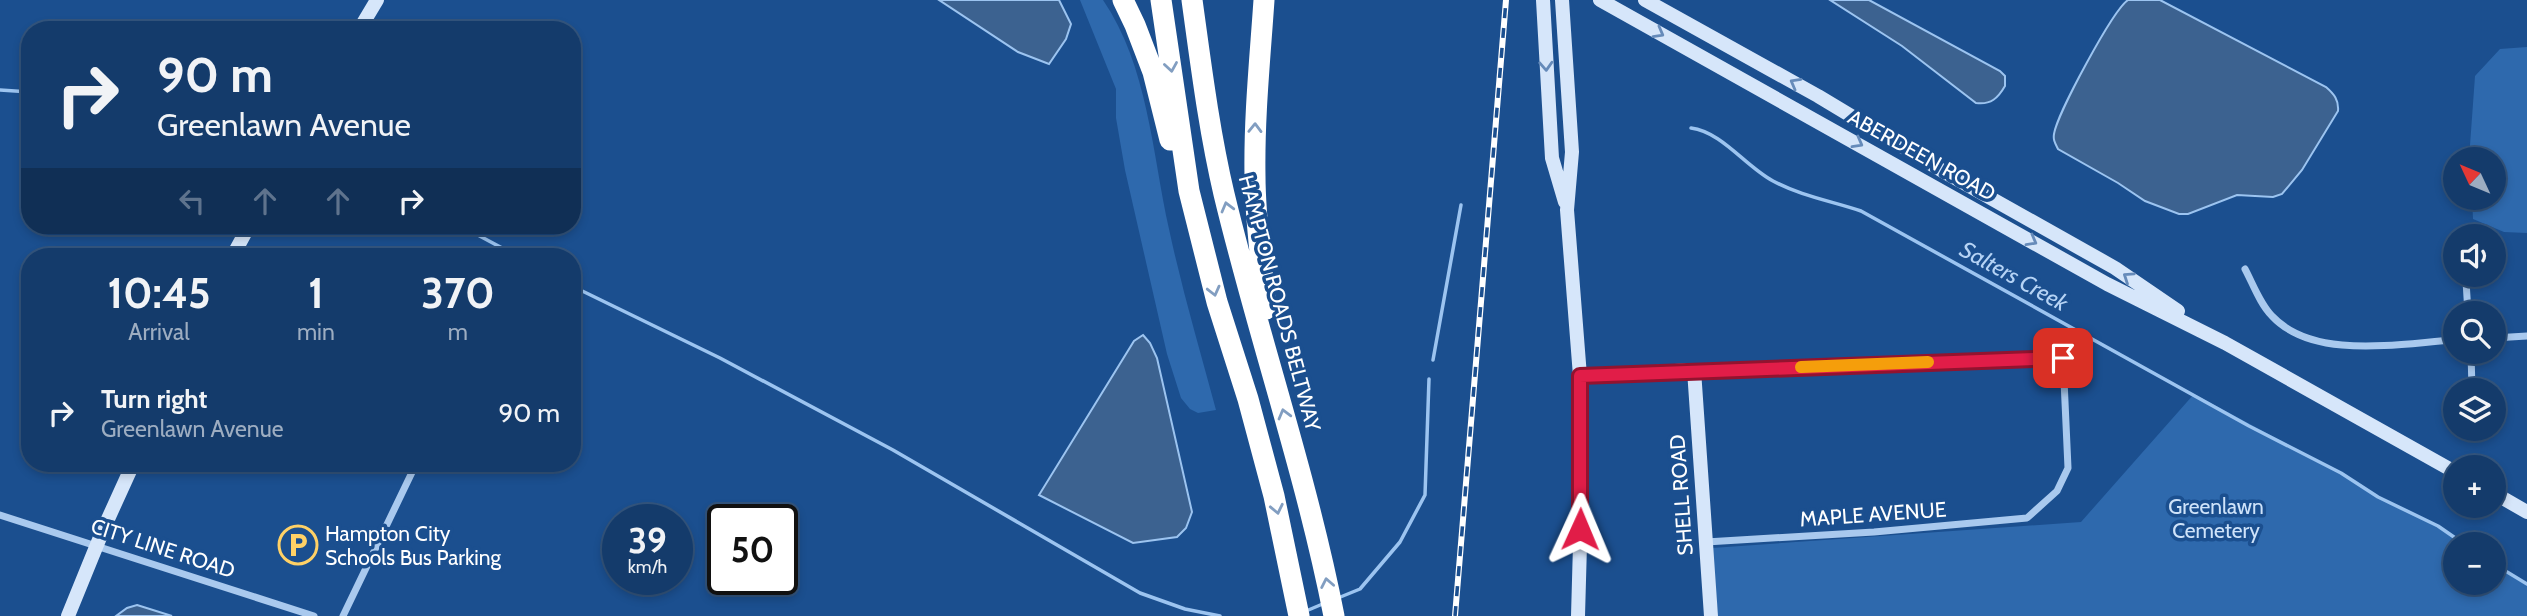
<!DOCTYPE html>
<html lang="en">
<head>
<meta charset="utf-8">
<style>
  :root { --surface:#143b6b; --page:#214673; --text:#f1f3f6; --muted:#9dadc1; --line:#33557e }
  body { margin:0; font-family:Cabin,sans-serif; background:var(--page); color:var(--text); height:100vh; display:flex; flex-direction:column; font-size:26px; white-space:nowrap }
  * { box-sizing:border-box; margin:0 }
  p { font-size:23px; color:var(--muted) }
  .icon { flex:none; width:38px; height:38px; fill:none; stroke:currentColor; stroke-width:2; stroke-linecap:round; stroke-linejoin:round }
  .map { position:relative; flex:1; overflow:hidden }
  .panel { position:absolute; left:21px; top:248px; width:560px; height:224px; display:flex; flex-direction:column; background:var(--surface); border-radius:28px; box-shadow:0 4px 10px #0003,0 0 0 2px var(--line) }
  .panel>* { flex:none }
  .guide { position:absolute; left:21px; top:21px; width:560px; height:214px; border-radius:28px; box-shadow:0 4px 10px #0003,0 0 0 2px var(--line); background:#143b6b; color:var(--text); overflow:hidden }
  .needle { width:46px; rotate:314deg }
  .tools { position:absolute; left:2443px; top:147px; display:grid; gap:14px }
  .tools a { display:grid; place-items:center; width:63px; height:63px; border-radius:50%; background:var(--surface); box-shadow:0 4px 10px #0003,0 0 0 2px var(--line); font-size:35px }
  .speed { position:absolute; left:602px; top:504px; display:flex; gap:14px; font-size:35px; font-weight:700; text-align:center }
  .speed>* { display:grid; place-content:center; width:91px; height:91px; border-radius:50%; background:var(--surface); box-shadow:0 4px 10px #0003,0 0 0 2px var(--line); line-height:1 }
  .speed small { font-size:18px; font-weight:400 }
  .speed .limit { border:4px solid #111; border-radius:10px; background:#fff; color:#111 }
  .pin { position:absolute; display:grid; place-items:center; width:60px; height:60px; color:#fff; margin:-30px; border-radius:14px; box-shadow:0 4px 10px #0006 }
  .me { position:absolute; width:77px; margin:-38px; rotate:1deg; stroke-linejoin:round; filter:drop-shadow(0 0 5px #0008) }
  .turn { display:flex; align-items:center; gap:24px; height:147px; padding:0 21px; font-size:32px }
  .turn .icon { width:91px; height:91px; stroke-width:2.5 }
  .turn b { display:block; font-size:49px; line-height:60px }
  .lanes { display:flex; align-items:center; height:66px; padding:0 21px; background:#0003; justify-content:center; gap:35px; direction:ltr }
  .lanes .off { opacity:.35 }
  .eta { display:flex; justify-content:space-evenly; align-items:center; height:119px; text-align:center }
  .eta b { font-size:42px; font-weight:700; line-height:49px }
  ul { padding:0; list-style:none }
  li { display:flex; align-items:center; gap:21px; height:91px; padding:0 21px }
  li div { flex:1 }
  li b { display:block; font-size:26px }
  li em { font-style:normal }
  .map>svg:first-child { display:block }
  .green { fill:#2e69ad }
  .water { fill:#3c6290; stroke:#9cc4f0; stroke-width:2 }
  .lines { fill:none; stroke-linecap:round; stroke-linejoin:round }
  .stream { stroke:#9cc4f0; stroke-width:3.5 }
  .street { stroke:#a9c9ee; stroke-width:7 }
  .secondary { stroke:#d6e6fa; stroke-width:14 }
  .highway { stroke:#fff; stroke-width:21 }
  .rail-casing { stroke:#fff; stroke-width:6 }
  .rail { stroke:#1b4f8f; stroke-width:3.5; stroke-dasharray:10; stroke-linecap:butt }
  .oneway { stroke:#668bba }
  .oneway2 { stroke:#829ec1 }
  .route-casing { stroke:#92132f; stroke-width:18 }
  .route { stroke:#e11d48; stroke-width:12 }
  .slow { stroke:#f59e0b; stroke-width:12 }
  .labels { text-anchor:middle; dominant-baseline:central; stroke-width:7; stroke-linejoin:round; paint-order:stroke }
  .street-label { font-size:21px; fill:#fff; stroke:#1b4f8f }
  .park-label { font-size:21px; fill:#cfe3fa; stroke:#1b4f8f }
  .poi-label { font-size:21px; fill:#fff; stroke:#1b4f8f; text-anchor:start }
  .water-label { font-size:23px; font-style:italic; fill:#b5d3f5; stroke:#1b4f8f }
</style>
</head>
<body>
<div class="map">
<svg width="2527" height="616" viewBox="0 0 2527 616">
  <rect width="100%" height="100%" fill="#1b4f8f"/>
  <!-- green -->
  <path class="green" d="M1080,0H1103C1148,66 1152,152 1169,229C1182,290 1200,350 1216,410L1198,413L1190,409L1181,398L1167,354L1125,170L1116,118V89Z
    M2527,47V233L2504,232L2473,219L2472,198H2494V159H2469L2475,76L2500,49Z
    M2194,394L2341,473L2379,497L2438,526L2464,544H2455V583H2494V564L2527,584V616H1718L1712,548L2081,522Z"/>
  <!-- water -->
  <path class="water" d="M939,0H1059L1071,24L1066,39L1049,64L1018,52Z
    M1830,0H1869L2000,71L2005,76V86C1998,98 1991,105 1976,103L1902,46Z
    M2128,0H2160L2326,87C2334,94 2339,100 2338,111L2302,170L2282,194L2273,197L2237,195L2188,214H2179L2145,201L2118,183L2058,149C2055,143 2053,140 2054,134C2057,114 2113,10 2128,0Z
    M1143,335L1150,343L1157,358L1192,512L1186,528L1177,537L1133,543L1039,495L1134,341Z
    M137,605L172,616H116L127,608Z"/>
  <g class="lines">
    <!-- stream -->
    <path class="stream" d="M0,90L30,92
      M1691,128C1722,132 1745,166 1773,181C1801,196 1831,201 1861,211L2249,426L2341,473L2378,497L2438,526L2464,544
      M461,226L519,257
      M572,286L720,358L893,450L1140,593L1185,609L1220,616
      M1433,360L1461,205
      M2494,564L2527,584
      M1338,598L1360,589L1400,542L1425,495L1429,379
      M1306,611L1325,603"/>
    <!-- street -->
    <path class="street" d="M2245,269C2253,284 2260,304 2272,316C2314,361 2401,343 2455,340
      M2466,281L2468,313
      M2494,338L2527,336
      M2471,352L2472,390
      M1694,370L2063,358L2068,468L2057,491L2027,518L1874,532L1706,542
      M2473,429V437
      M0,515L314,616
      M343,616L416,464"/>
    <!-- secondary -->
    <path class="secondary" d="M1543,0L1552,158L1565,202
      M1562,0L1572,152L1567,210L1580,376L1581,509L1578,616
      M1600,0L2107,284L2225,343L2455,472
      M1645,0L1818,96L1946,173L2115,268L2178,311
      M359,30L377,0
      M232,257L249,226
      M1580,376L1694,370L1711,616
      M2494,493L2527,512
      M68,616L103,530L133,464"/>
    <!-- highway -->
    <path class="highway" d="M1123,0L1135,25L1153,72L1170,140
      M1161,0L1189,191L1217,302L1248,399L1274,496L1299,616
      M1192,0C1201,65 1209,130 1224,194C1258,336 1306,473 1334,616
      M1264,0C1260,59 1254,117 1255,176C1255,221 1262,265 1266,309"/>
    <defs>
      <path id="rail" d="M1455,616L1506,0"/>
    </defs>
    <!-- rail casing -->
    <use href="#rail" class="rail-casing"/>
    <!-- rail -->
    <use href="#rail" class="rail"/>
  </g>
  <!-- one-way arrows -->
  <defs><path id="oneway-chevron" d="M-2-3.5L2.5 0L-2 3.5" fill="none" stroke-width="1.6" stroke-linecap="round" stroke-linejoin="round" transform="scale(1.75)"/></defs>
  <g class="oneway">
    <use href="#oneway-chevron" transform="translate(1659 33) rotate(29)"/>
    <use href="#oneway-chevron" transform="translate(1546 66) rotate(87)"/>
    <use href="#oneway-chevron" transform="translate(1795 83) rotate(-151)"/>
    <use href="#oneway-chevron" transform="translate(1858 143) rotate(29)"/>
    <use href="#oneway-chevron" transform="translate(2032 241) rotate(29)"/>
    <use href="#oneway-chevron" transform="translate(2128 277) rotate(-146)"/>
  </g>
  <g class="oneway2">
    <use href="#oneway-chevron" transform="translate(1171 67) rotate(81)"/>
    <use href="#oneway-chevron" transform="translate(1255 128) rotate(-89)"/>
    <use href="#oneway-chevron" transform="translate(1227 207) rotate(-105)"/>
    <use href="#oneway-chevron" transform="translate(1214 291) rotate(76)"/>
    <use href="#oneway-chevron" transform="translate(1284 414) rotate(-105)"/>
    <use href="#oneway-chevron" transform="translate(1277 509) rotate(78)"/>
    <use href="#oneway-chevron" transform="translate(1327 583) rotate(-101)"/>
  </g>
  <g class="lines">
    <defs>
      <path id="route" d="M1580,529V376L2063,358"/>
    </defs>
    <!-- route casing -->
    <use href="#route" class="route-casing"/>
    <!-- route -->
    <use href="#route" class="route"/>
    <!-- slow -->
    <path class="slow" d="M1801,367L1928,362"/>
  </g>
  <!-- icons -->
  <defs>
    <symbol id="parking-ring" viewBox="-11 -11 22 22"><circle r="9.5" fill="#1b4f8f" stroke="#ffd166" stroke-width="1.5"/><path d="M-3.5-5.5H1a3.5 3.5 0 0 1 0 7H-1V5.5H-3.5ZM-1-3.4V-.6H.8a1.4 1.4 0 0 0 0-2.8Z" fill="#ffd166"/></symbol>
  </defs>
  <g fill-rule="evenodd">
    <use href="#parking-ring" x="276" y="523" width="44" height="44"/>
  </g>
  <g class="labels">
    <!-- street labels -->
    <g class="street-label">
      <text transform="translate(1922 155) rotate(29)">ABERDEEN ROAD</text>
      <text transform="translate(1280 303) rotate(75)">HAMPTON ROADS BELTWAY</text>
      <text transform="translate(1681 495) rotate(-94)">SHELL ROAD</text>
      <text transform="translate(1873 514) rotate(-4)">MAPLE AVENUE</text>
      <text transform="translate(163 548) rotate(18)">CITY LINE ROAD</text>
    </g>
    <!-- park labels -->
    <g class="park-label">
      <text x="2216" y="506">Greenlawn<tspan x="2216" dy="24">Cemetery</tspan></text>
    </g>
    <!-- poi labels -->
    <g class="poi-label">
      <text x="325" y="533">Hampton City<tspan x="325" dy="24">Schools Bus Parking</tspan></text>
    </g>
    <!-- water labels -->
    <g class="water-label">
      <text transform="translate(2014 276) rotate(29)">Salters Creek</text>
    </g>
  </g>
</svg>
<div class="tools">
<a><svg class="needle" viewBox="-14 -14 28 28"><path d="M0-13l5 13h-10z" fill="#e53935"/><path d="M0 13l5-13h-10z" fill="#9dadc1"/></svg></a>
<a><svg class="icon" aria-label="sound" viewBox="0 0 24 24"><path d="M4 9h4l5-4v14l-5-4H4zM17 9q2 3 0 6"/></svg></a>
<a><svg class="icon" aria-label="search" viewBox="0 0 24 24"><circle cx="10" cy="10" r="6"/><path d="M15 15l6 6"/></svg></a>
<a><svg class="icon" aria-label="layers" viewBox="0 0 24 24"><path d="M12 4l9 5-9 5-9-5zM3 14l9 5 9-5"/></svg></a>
<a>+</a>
<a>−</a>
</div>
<div class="speed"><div>39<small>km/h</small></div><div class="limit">50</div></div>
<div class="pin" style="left:2063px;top:358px;background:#d93025"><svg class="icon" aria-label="arrive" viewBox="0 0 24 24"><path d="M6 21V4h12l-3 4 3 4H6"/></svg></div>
<svg class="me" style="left:1580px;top:529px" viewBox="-20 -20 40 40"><path d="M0-17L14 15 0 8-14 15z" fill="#e11d48" stroke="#fff" stroke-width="4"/></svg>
<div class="guide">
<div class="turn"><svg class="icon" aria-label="right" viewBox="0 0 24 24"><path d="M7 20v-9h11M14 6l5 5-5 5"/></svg><div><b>90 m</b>Greenlawn Avenue</div></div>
<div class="lanes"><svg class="icon off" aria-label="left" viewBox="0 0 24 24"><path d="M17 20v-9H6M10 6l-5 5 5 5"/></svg><svg class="icon off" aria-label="ahead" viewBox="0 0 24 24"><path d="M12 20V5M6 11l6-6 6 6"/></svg><svg class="icon off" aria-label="ahead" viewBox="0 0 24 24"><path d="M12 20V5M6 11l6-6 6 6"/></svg><svg class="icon" aria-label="right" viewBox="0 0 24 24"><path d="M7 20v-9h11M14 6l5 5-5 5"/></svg></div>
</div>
<section class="panel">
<div class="eta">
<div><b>10:45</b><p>Arrival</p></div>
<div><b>1</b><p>min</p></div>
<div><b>370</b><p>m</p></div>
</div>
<ul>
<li><svg class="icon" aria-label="right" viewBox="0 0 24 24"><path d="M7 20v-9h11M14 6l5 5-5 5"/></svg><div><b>Turn right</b><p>Greenlawn Avenue</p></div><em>90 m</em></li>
</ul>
</section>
</div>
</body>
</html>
